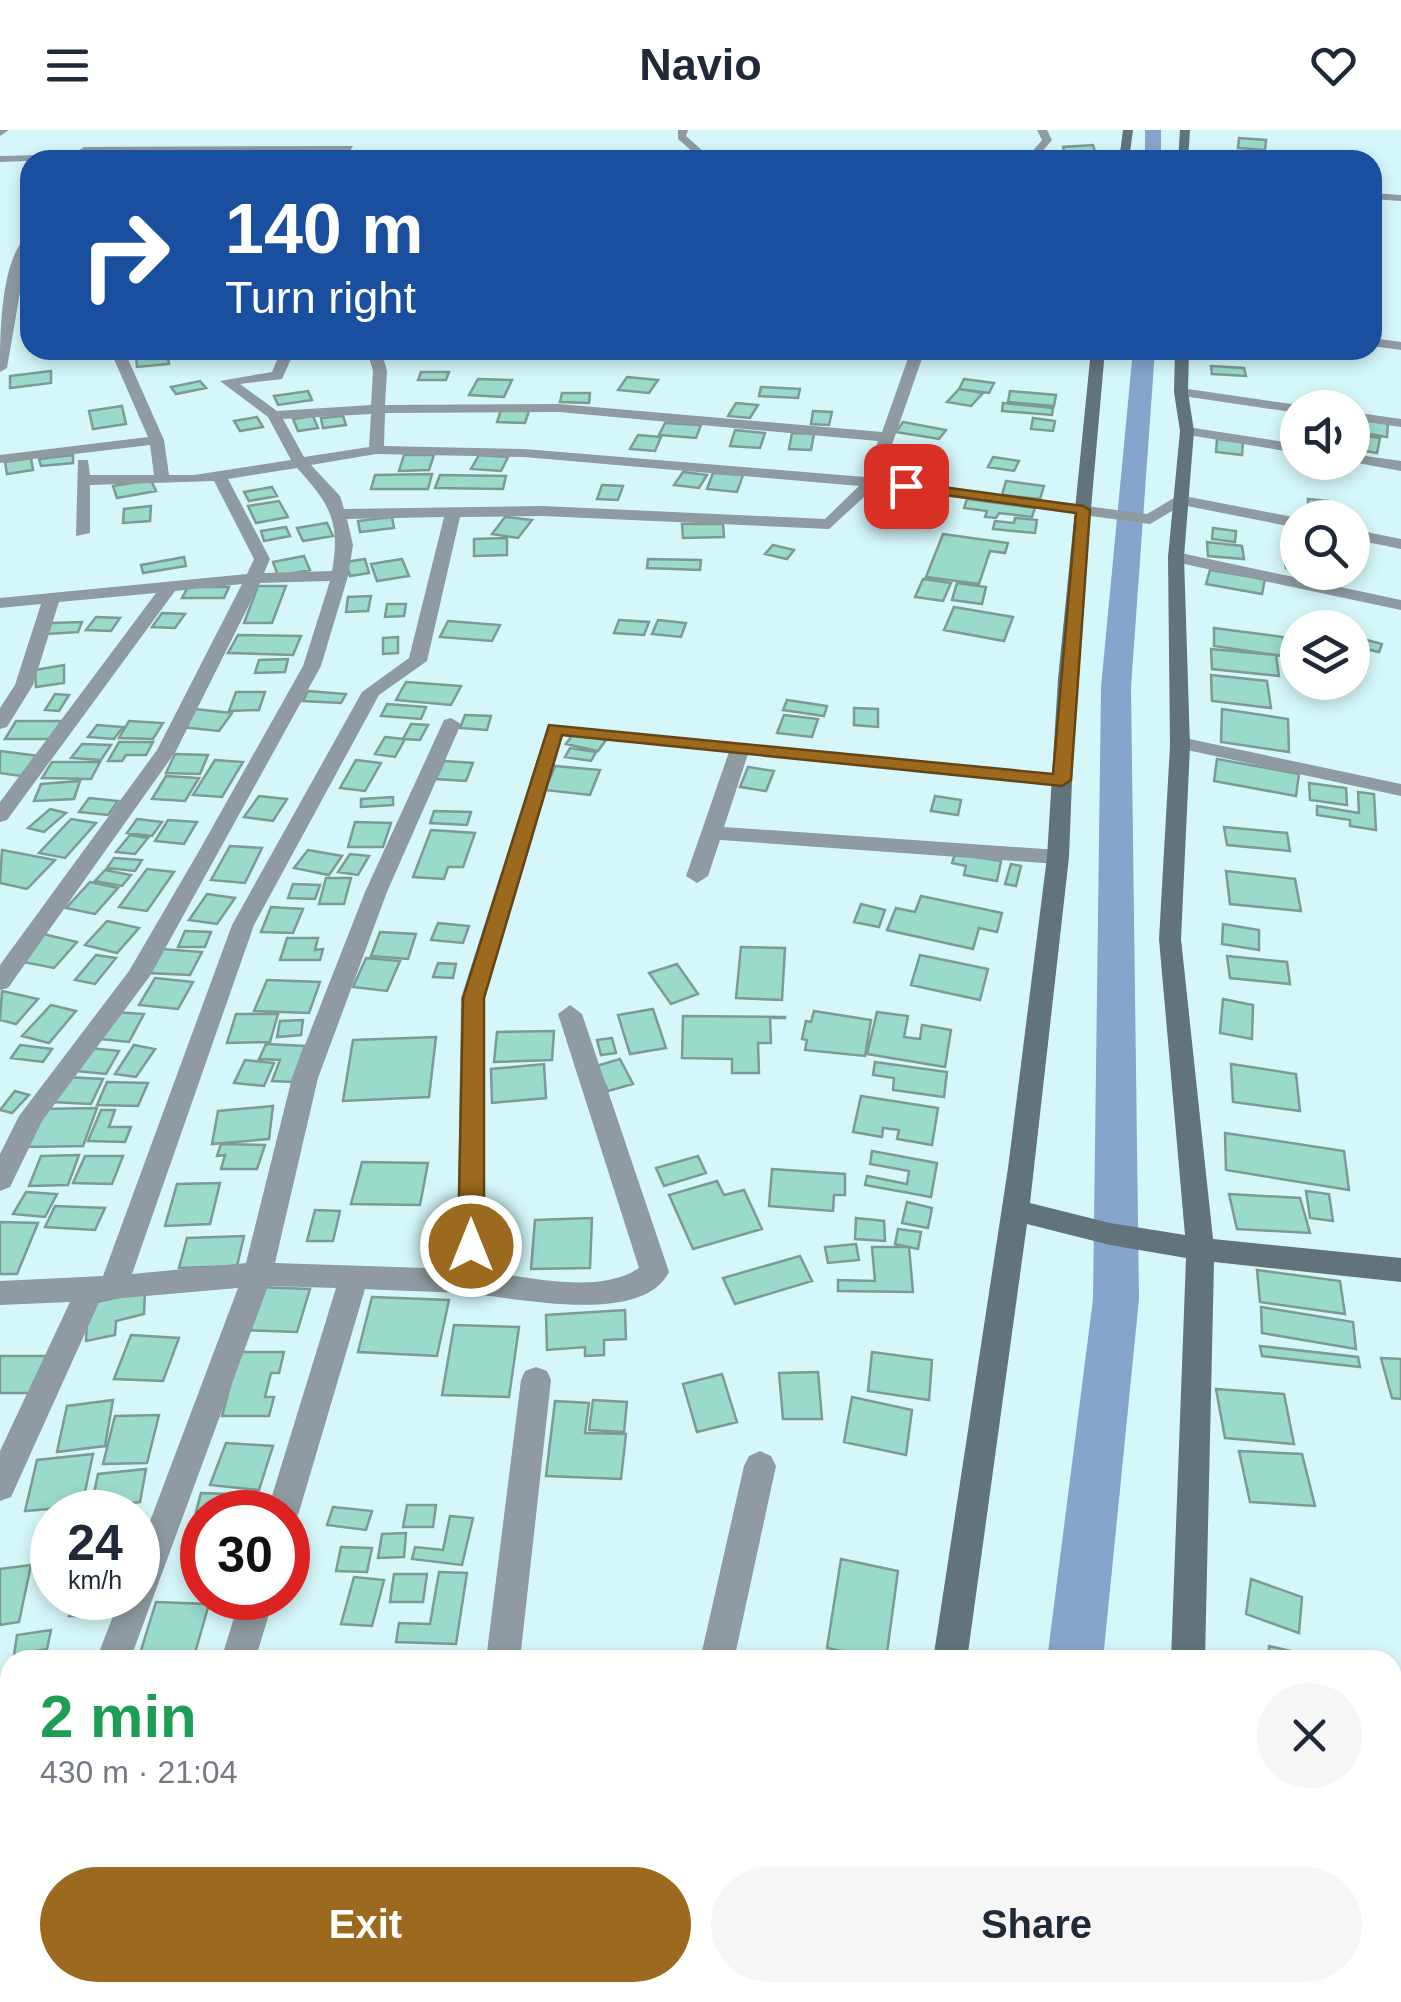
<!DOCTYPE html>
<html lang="en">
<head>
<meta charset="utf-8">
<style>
  :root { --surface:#fff; --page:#f6f6f7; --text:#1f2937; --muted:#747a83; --accent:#9c6a1e }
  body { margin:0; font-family:Helvetica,sans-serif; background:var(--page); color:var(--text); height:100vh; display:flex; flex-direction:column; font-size:38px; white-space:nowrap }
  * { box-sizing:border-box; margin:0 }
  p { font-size:32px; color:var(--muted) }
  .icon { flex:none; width:55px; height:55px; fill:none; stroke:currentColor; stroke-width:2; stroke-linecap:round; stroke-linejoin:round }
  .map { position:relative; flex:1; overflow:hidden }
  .panel { position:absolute; left:0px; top:1520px; width:1402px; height:352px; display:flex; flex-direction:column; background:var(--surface); border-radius:30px 30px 0 0; box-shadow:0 5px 15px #0003 }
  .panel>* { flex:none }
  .banner { position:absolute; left:20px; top:20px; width:1362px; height:210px; border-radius:30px; box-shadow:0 5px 15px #0003; background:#1a4fa0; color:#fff; overflow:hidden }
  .fabs { position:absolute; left:1280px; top:260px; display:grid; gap:20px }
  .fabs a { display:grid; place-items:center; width:90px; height:90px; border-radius:50%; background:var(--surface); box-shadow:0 5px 15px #0003; font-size:50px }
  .speed { position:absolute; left:30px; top:1360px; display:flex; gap:20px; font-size:50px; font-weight:700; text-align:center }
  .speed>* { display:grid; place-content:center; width:130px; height:130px; border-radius:50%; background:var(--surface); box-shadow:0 5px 15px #0003; line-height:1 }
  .speed small { font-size:25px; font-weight:400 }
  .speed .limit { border:15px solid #d22; background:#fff; color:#111 }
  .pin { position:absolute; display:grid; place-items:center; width:85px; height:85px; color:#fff; margin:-42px; border-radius:20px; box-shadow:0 5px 15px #0006 }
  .me { position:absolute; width:110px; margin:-55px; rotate:0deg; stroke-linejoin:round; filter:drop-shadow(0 0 8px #0008) }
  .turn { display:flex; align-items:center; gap:35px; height:210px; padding:0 40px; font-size:45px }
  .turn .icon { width:130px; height:130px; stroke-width:2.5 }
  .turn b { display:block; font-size:70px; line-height:85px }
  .round { display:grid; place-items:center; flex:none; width:105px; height:105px; border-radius:52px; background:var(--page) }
  .headline { display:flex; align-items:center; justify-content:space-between; height:170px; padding:0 40px }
  h1 { font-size:60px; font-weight:800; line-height:75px; color:#1e9e55 }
  .primary-button { display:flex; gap:20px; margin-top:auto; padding:20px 40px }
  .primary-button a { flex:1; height:115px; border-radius:60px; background:var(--accent); color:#fff; font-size:40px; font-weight:800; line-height:115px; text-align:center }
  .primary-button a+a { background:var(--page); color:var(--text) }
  header { display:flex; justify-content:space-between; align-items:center; height:130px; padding:0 40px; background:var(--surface); font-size:45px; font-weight:800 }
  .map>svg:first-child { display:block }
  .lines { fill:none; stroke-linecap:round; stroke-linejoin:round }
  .canal { fill:#86a5cd; fill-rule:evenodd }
  .building { fill:#9adaca; stroke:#7d9a93; stroke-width:2.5 }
  .street { fill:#8f9ba1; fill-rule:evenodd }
  .secondary { fill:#62737b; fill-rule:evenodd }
  .route { fill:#9c6a1e; stroke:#654514; stroke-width:2.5 }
</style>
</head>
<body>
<header><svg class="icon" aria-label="menu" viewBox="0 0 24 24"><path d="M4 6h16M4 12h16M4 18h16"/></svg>Navio<svg class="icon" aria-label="heart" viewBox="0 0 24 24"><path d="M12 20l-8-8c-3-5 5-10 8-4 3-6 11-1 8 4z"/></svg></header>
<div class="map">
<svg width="1401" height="1872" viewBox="0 0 1401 1872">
  <rect width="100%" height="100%" fill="#d5f7fa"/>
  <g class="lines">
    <!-- canal -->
    <path class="canal" d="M1145,0H1161V30H1145Z
      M1133,220H1155L1131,557L1139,1169L1103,1530H1047L1093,1169L1101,557Z
      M1006,1862H1070L1069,1872H1005Z"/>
  </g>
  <!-- building -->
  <path class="building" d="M1239,8L1266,10L1265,20L1238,18Z
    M1093,15L1096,25L1065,24L1063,17Z
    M167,222L169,234L137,237L136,226Z
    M1211,236L1244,238L1246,246L1212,244Z
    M51,241V253L10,258V246Z
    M421,242H449L446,250H418Z
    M627,247L658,250L649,263L618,260Z
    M478,249L512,250L504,267L469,265Z
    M964,249L994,253L989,263L959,259Z
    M200,251L206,258L176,264L171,257Z
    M761,257L800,259L798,268L759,266Z
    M959,259L983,263L971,276L947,272Z
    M308,261L312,270L278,275L274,266Z
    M1010,261L1056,265L1054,276L1008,272Z
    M562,263H590L589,273L560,272Z
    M736,273L758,275L750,288L728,286Z
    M1003,273L1053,278L1052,285L1002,281Z
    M122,276L126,294L93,299L89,281Z
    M501,280L529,281L525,293L497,292Z
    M813,281L832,282L829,295L811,294Z
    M313,286L318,298L298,301L293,289Z
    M343,286L346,295L323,298L321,288Z
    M257,287L263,297L240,301L234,291Z
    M1033,288L1055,291L1053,301L1031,299Z
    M1365,289L1388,292L1387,307L1363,303Z
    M903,292L946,300L939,309L896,302Z
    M665,293L701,295L696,308L659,305Z
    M735,300L765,303L760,318L730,316Z
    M792,303L814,304L811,320L789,319Z
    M1352,304L1380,308L1377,323L1352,319Z
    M638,305L661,307L655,321L630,319Z
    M1217,309L1243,312L1242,325L1216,322Z
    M73,325V333L41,336L39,329Z
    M404,325H434L429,340L399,341Z
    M479,325L508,327L501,341L471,339Z
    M886,326L912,329L903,346L877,342Z
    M993,327L1019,331L1014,341L988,337Z
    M31,328L33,340L7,344L5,332Z
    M683,342L707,345L699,358L674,355Z
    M713,343L743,345L737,362L707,359Z
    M432,344L428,359H371L375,345Z
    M440,345L506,346L503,359L435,358Z
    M151,350L156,361L117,368L113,356Z
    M1006,351L1044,356L1040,369L1002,365Z
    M602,355L623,356L618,370L597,369Z
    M272,357L277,366L249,371L244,362Z
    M967,369L1035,378L1032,387L999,383L996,388L985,387L987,381L964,378Z
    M1308,369L1328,371V387L1308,385Z
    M279,371L288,387L256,393L248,376Z
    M151,376L150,391L123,393L124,379Z
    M392,387L394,398L360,402L358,391Z
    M505,387L532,390L518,408L492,404Z
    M1015,388L1037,390L1035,403L993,399L995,391L1014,393Z
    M327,393L333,406L303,411L297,398Z
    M682,394H723L724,407L683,408Z
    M286,397L290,406L264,411L261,401Z
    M1213,398L1236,401L1235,412L1212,409Z
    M943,404L1008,413L1005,423L990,421L979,454L926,447Z
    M507,408V425L474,426V409Z
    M1207,412L1242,416L1244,429L1208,426Z
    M1282,414L1298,415V439L1286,438Z
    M773,415L794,420L787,429L765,424Z
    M304,426L310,440L278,446L273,432Z
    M184,427L186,436L143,443L141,435Z
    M365,429L369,443L350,446L346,432Z
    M402,429L409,446L377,451L371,434Z
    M648,429L701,430L700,440L647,438Z
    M1210,440L1265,449L1262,464L1206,454Z
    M923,449L951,453L943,471L915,467Z
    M957,453L986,457L982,474L952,470Z
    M258,456H286L272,493H244Z
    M188,457H229L224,468H182Z
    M371,466L368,481L346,482L348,467Z
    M387,474H406L404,486L385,487Z
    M954,477L1013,487L1004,511L944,500Z
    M162,483L185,484L175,498L152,497Z
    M96,487L120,488L111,501L86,500Z
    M619,490L649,492L644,505L614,503Z
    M658,490L686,493L681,507L652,504Z
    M448,491L500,495L492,511L440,507Z
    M82,492L78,502L47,504L51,493Z
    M1214,498L1283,507V526L1214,516Z
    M238,505L301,506L293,525L228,523Z
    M1352,506L1382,514L1379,522L1352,516Z
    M398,507V523L383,524V508Z
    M1211,519L1276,525L1279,546L1212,539Z
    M288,529L285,542L255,543L259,530Z
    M64,535V553L36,557L35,540Z
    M1211,545L1267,551L1271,578L1212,571Z
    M406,552L461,556L451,575L396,570Z
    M308,561L346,564L341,573L303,571Z
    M236,562H265L259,580L229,581Z
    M55,564L69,565L59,581L45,580Z
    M787,570L827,576L824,586L783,580Z
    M387,574L426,577L421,589L381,586Z
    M854,578L878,579V597L854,595Z
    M194,579L232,583L219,601L181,597Z
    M1222,579L1288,589L1289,622L1221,612Z
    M465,585L491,586L487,600L460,598Z
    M784,585L818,589L812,607L777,603Z
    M16,591H61L51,609H5Z
    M129,591L163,593L153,609L119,608Z
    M411,594L428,595L420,610L403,609Z
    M97,595L123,597L114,609L88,607Z
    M574,603L606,610L598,621L566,614Z
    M385,607L405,609L395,627L375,624Z
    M119,612H153L146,625H126L122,631H108Z
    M82,614L111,615L101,630L71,628Z
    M570,618L596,622L591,631L565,627Z
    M0,621L39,626L21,646L0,643Z
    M175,624L208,625L200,644L166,643Z
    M1217,629L1299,644L1296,666L1214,651Z
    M215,630L243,632L222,667L193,665Z
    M356,630L381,633L365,661L340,658Z
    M444,631L473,633L466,651L436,649Z
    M52,632H100L91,649L42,648Z
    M555,636L600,640L590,665L545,660Z
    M748,637L774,641L766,661L740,657Z
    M166,646L199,648L185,671L152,669Z
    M80,651L74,669L34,671L41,654Z
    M1309,653L1346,658L1347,675L1310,670Z
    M1358,662L1374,664L1376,700L1350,696V690L1317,685V676L1359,683Z
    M259,666L287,669L273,691L244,687Z
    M935,666L961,670L958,685L931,681Z
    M393,667V675L361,677V669Z
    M89,668L118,671L108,685L79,682Z
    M50,679L66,683L44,702L28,698Z
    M434,681L471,682L467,695L430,693Z
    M71,689L96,693L65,728L39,723Z
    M137,689L162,692L152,706L127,703Z
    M168,690L197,692L184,714L155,711Z
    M355,692L391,693L383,717H348Z
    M1224,697L1287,703L1290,721L1227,715Z
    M431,700L475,703L463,737H448L444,749L413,747Z
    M130,705L148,708L135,724L116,722Z
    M230,716L262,718L245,753L211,750Z
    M2,720L55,730L27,759L0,753Z
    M308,720L342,726L329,745L294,738Z
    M350,724L369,726L358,745L338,742Z
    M955,724L1001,731L997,751L964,745L966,736L952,733Z
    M114,728L142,730L135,741L107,738Z
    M1011,734L1021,736L1016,756L1005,754Z
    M147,739L174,742L147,781L119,777Z
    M105,740L131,745L122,756L95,751Z
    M1226,741L1295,749L1301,781L1230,774Z
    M326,748H351L344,774H319Z
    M90,752L118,758L95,784L66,778Z
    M293,754L320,755L315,769L288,768Z
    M207,764L235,768L217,794L189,790Z
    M921,766L1002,783L997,802L979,798L973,819L887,800L896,778L915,782Z
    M861,774L885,780L879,797L854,792Z
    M271,777L303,779L293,803L261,802Z
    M107,791L139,798L117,823L85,815Z
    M438,793L469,796L463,813L431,810Z
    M1223,794L1259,800V820L1222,814Z
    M185,801L211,802L205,817H178Z
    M380,802L416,804L408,829L371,826Z
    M43,804L77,812L54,838L18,831Z
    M287,808H318L315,820L323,819L320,830H280Z
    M741,817L785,818L782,870L736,868Z
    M161,819L202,822L190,845L148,843Z
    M96,825L116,828L95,854L75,850Z
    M920,825L988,839L980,870L911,855Z
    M1227,826L1287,832L1290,854L1230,848Z
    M366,828L400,831L387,861L353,857Z
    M438,833L456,834L453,848L433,847Z
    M677,834L698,864L671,874L649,843Z
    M155,848L193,852L178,879L139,875Z
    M267,850L320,852L309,883L254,881Z
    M2,861L38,869L16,894L0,890Z
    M1223,869L1253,875L1252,909L1220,903Z
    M51,875L76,881L49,913L22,906Z
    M653,879L666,918L630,924L618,885Z
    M814,881L871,890L865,926L805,920L807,910L802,909L806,891L811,892Z
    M115,882L144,884L129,912L100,909Z
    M877,882L908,886L904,907L920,909L922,895L951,900L945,937L867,924Z
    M236,884H278L270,912L227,913Z
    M683,886L785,887V888H770L771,913H758L759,943H732V929L682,928Z
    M303,890L301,905L277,907L280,891Z
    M554,901L552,930L494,932L497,902Z
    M436,907L429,967L343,971L353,910Z
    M612,908L616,923L601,925L597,910Z
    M266,914L305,916L292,952L272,951L280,930L259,929Z
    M20,915L52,919L43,932L11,928Z
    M134,915L155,919L136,947L115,944Z
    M90,918L119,921L106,944L76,941Z
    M620,929L633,954L608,961L596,936Z
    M245,930L274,933L264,956L234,953Z
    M875,932L947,942L944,967L893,960L894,948L873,945Z
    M544,934L546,968L492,973L491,939Z
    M1231,934L1296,944L1300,981L1233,972Z
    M65,947L103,949L91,974L52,972Z
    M107,952L148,953L138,976L97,975Z
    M15,961L29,965L12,983L0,980Z
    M861,966L938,978L932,1015L897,1009L899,1000L883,998L882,1007L853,1002Z
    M273,976L269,1009L212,1014L218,981Z
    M97,978L83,1016L28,1017L43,979Z
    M101,980H115L109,997H131L125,1012L88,1011Z
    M1225,1003L1344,1021L1349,1060L1226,1040Z
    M221,1014L265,1015L257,1039H221L225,1025L217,1026Z
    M872,1021L937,1033L931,1067L865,1055L867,1046L907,1054L909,1041L870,1034Z
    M79,1025L68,1055L29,1056L41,1026Z
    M85,1026H123L112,1054L73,1053Z
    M698,1026L706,1043L664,1056L656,1038Z
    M362,1032L428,1033L420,1075L351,1074Z
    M772,1039L845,1044V1065H834L833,1081L769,1076Z
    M717,1051L724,1065L744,1060L762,1099L693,1119L669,1065Z
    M220,1053L210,1094L165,1096L177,1054Z
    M1306,1061L1329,1064L1333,1091L1310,1088Z
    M26,1062L57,1064L45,1087L13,1084Z
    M1229,1064L1300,1068L1310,1103L1237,1099Z
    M907,1072L932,1078L928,1098L902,1093Z
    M55,1076L105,1078L95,1100L45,1097Z
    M315,1080L340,1081L333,1111H307Z
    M592,1088L590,1138L531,1139L535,1090Z
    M856,1088L884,1091L885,1111L855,1109Z
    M0,1092L38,1093L17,1144H0Z
    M898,1099L921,1102L918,1119L895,1114Z
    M244,1106L237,1136L179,1138L187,1108Z
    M856,1114L859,1130L828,1133L825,1117Z
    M872,1117H909L913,1162L838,1161V1150L875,1151Z
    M800,1126L812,1151L735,1174L723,1148Z
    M1257,1140L1340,1151L1345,1184L1260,1172Z
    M257,1157L310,1159L297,1202L243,1200Z
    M145,1161L144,1184L116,1191L115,1205L86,1211L88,1174Z
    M372,1167L449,1170L437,1226L358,1222Z
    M1261,1177L1353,1192L1356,1219L1262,1203Z
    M625,1180L626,1209L604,1210V1225L585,1226V1217L547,1220L546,1185Z
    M454,1195L519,1197L509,1267L442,1265Z
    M131,1205L179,1208L163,1251L114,1249Z
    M1260,1216L1358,1227L1360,1237L1262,1226Z
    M239,1222H284L279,1243H271L265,1267H274L269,1286H222Z
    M872,1222L932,1230L929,1270L868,1261Z
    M0,1226H47L33,1263H0Z
    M1381,1228L1401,1229V1269L1392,1268Z
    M818,1242L822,1289H783L779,1243Z
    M722,1244L737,1292L697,1302L683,1254Z
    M1216,1259L1284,1264L1294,1314L1225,1308Z
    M852,1267L912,1280L906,1325L844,1312Z
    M113,1270L105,1316L57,1322L67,1276Z
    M593,1270L627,1272L624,1302L589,1300Z
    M555,1271L589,1273L585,1303L626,1304L621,1349L546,1346Z
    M159,1285L147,1333L103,1334L115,1286Z
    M226,1313L273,1316L259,1360L210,1355Z
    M1239,1321L1302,1324L1315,1376L1250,1372Z
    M93,1324L82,1376L25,1381L37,1330Z
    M146,1339L140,1372L91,1377L98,1344Z
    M201,1363L253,1365L249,1382H196Z
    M407,1375H436L433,1397H403Z
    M333,1377L372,1381L366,1400L327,1395Z
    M450,1386L473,1388L462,1435L412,1429L415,1417L443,1420Z
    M406,1403L404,1427L378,1428L382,1404Z
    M341,1417L372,1418L367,1442L336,1441Z
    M841,1429L898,1441L886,1530L827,1518Z
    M31,1435L19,1492L0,1495V1439Z
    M439,1442L467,1443L456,1514L396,1512L399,1493L430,1494Z
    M394,1444H427L423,1472H390Z
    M354,1447L384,1450L372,1496L341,1494Z
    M1251,1449L1302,1467L1299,1503L1246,1484Z
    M75,1468H98L93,1486H69Z
    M156,1472L209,1474L193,1530H138Z
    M51,1500L47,1519L14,1525L17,1505Z
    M1269,1516L1300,1523V1530H1269Z
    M1392,1626L1401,1630V1671L1392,1670Z
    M0,1635H10V1685L1,1713Z
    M1392,1680L1401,1682V1724L1392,1722Z
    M498,1862H618L617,1872H497Z"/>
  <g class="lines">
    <!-- street -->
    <path class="street" d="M0,0H9L0,6Z
      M678,0H688L686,6L713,30H702L678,9Z
      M1037,0H1047L1052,10L1035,30H1025L1042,10Z
      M353,16L350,21L79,20L84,17Z
      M80,24L84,29L0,32V26Z
      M1372,63L1401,65V71L1372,69Z
      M30,104L7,238L0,242C0,207 0,124 30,104Z
      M1372,208L1401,212V220L1372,216Z
      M110,220H124L164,310L169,345H194L291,330L268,287L220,251L272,242L281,220H295L282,249L240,254L277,281L371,275L373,241L367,220H381L387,241L385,275L559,274L882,302L911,220H925L880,349L1147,384L1179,365L1298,388V398L1182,375L1150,394L875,357L829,399L543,386L460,387L427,531L379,565L254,795L132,1144L246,1133L292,948L365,762L444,590L451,588L461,594L387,762L318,948L275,1133L457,1139L461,868L548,595L1068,646L1071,650L1061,656L748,624L724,697L1058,720L1069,727L1058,734L720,710L708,746L697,753L686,746L729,622L563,606L485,868V1142C531,1147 599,1165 639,1138L558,884L570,875L582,884L669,1142C642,1196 520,1168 472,1164C437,1161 400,1161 365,1159L299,1382L294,1393L288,1396V1382H267L336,1158L268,1156L130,1530H96L120,1468H138V1423L238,1158L100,1170L11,1367L0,1371V1321L70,1172L0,1175V1151L103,1146L232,795L362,562L409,528L444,387L347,389L353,415L348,446L321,536L150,846L42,991L10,1057L0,1061V1024L19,986L129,841L199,721L303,536L330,451L260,453L176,621L8,858L0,860V835L157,620L242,454L175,461L7,690L0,692V672L156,463L59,472L33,555L7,597L0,599V578L15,555L41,474L0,478V468L247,444L254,429L214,351L90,355V403L76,406L78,330H88L90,345H154L150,315L0,333V325L148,307ZM559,282L878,311L865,347L524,319L384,316L385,283ZM371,284L369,317L304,327L283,289ZM376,324L524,327L859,356L825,389L543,376L344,379L340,366L311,335ZM297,338C329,373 341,391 332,441L264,443L270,429L228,349Z
      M1181,258L1298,275L1304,278H1298V283L1176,265V259Z
      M1352,282L1401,289V297L1352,290Z
      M1187,297L1298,314V323L1182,304L1180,301Z
      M1352,324L1401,331V341L1352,332Z
      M1352,399L1401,409V419L1352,409Z
      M1176,422L1401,470V480L1170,431L1168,427Z
      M1180,607L1401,654V666L1173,617L1170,613Z
      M536,1237L547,1241L551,1250L520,1530H486L521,1250L525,1241Z
      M760,1321L771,1326L776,1336L734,1530H700L744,1336L749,1326Z
      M240,1468H274L255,1530H221Z
      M10,1791V1862H15L0,1871V1795Z"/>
    <!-- secondary -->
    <path class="secondary" d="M1123,0H1133L1129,30H1119Z
      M1180,0H1190L1188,30H1178Z
      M1091,220H1105L1076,549L1069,727L1030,1073L1110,1093L1185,1105L1159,809L1170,616L1168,427L1180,301L1174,262L1175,220H1189L1188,262L1194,301L1184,427L1190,616L1181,809L1213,1109L1401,1128V1152L1214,1132L1205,1530H1171L1186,1128L1110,1115L1027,1094L967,1530H933L1008,1038L1047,727L1058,549Z
      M896,1862H936L935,1872H895Z
      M1168,1862H1208V1872H1168Z"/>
  </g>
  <!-- route -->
  <path class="route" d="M906,352L1083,376L1090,380L1071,650L1062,656L562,605L484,868V1116L480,1124L471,1127L462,1124L458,1116L463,868L549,595L1053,644L1076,383L902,359V354Z"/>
</svg>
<div class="fabs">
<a><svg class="icon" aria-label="sound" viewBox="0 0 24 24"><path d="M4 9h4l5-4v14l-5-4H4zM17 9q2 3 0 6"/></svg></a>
<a><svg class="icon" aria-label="search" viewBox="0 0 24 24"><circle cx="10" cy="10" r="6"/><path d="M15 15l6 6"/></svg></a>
<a><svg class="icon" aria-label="layers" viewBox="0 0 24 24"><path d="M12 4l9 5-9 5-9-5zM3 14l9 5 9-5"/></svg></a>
</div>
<div class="speed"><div>24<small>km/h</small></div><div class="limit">30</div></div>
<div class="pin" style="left:906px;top:356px;background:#d93025"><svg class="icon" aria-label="arrive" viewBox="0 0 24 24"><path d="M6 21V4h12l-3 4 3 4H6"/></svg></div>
<svg class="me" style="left:471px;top:1116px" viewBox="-20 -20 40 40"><circle r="17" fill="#9c6a1e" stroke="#fff" stroke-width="3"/><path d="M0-11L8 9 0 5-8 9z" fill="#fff"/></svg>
<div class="banner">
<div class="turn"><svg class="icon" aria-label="right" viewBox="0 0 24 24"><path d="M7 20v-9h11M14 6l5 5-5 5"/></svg><div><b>140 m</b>Turn right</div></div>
</div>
<section class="panel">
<div class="headline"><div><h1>2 min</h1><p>430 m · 21:04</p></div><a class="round"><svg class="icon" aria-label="close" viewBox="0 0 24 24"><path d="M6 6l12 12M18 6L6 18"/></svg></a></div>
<div class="primary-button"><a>Exit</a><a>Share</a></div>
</section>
</div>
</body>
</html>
